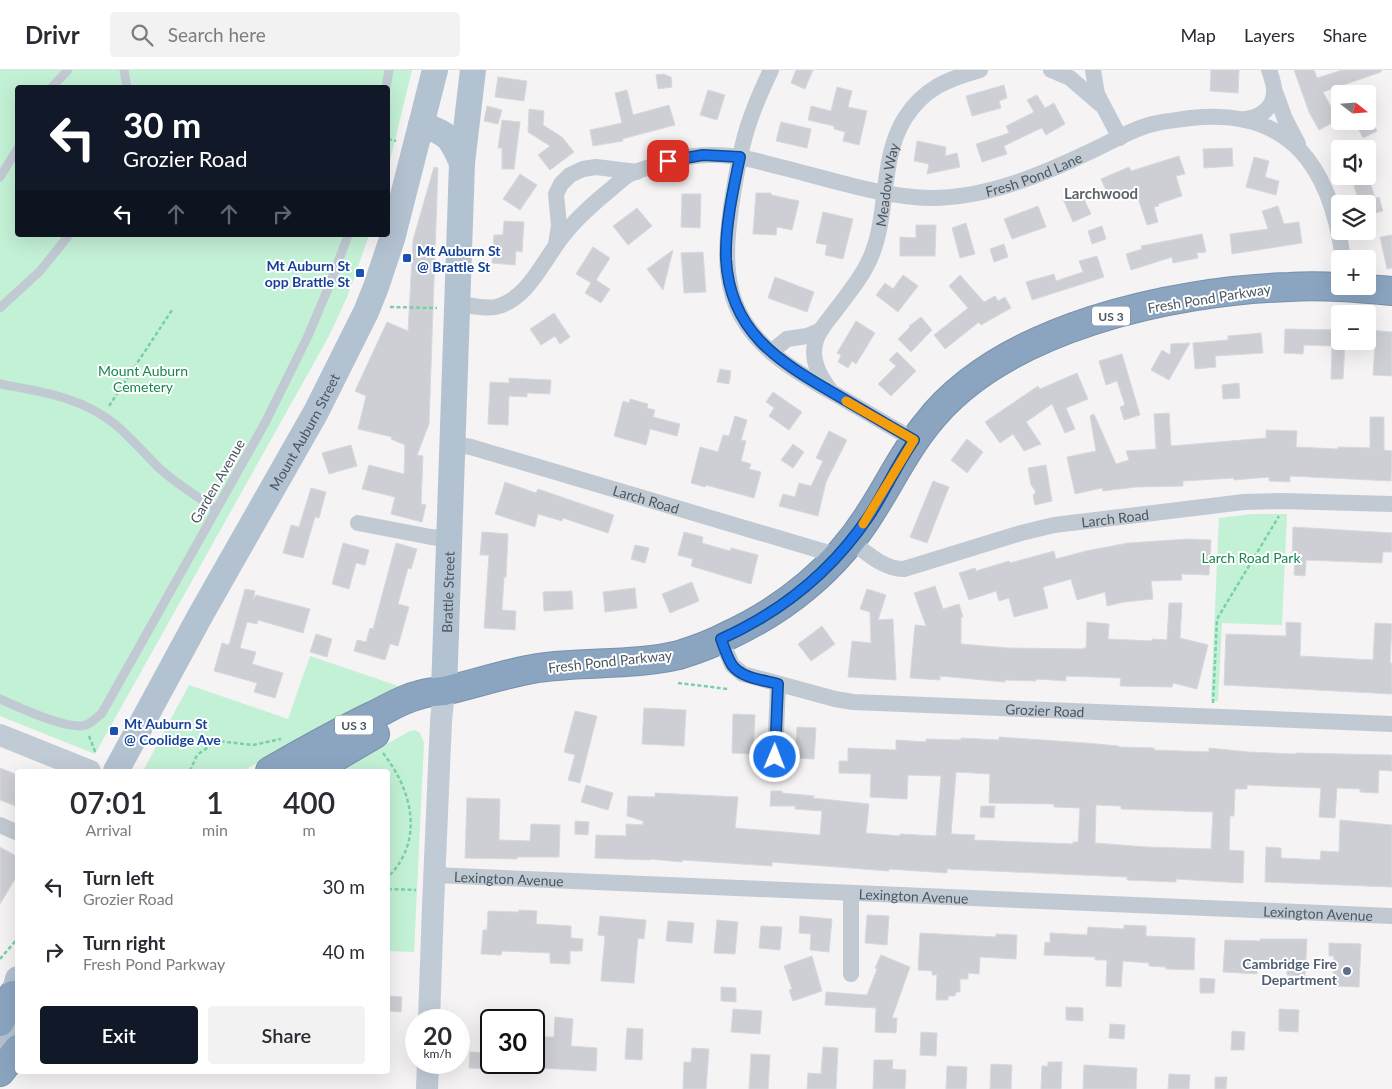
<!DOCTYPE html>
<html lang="en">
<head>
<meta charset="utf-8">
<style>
  :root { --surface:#fff; --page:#f2f2f3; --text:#2b2b33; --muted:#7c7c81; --line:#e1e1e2; --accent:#111827 }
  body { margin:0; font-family:Lato,sans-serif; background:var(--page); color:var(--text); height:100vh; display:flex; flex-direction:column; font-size:19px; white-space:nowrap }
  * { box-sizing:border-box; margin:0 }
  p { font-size:16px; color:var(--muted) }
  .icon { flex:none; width:28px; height:28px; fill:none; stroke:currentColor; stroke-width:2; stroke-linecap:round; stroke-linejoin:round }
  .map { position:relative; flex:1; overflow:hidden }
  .panel { position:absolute; left:15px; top:699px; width:375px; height:305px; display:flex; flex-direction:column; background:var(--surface); border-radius:5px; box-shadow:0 5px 20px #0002 }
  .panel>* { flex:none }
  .hud { position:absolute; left:15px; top:15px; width:375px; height:152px; border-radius:5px; box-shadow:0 5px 20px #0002; background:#111827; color:#fff; overflow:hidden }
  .needle { width:32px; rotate:107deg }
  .controls { position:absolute; left:1331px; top:15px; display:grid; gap:10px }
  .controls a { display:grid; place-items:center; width:45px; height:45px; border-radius:5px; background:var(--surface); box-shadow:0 5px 20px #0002; font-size:25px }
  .speed { position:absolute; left:405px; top:939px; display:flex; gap:10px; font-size:25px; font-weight:700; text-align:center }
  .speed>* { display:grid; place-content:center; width:65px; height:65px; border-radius:50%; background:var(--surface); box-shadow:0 5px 20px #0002; line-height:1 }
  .speed small { font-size:12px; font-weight:400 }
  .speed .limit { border:2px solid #111; border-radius:8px; background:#fff; color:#111 }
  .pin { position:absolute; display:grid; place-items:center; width:42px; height:42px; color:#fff; margin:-21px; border-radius:10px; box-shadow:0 2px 8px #0006 }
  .me { position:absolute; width:55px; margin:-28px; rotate:1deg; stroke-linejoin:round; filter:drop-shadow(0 0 4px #0008) }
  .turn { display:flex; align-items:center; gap:18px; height:105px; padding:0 25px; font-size:22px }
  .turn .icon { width:65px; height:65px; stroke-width:2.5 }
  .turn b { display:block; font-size:35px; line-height:42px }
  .lanes { display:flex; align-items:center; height:48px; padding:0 25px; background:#0003; justify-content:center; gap:25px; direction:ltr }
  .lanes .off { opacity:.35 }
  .eta { display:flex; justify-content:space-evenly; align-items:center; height:85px; text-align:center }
  .eta b { font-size:30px; font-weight:600; line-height:35px }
  .action { display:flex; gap:10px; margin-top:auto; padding:10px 25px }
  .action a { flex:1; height:58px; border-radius:5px; background:var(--accent); color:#fff; font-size:20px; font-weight:600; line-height:58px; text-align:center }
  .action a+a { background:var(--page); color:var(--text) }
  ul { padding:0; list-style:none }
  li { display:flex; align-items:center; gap:15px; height:65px; padding:0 25px }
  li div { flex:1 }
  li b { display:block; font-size:19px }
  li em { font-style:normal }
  header { display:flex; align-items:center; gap:30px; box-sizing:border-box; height:70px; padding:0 25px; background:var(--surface); border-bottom:1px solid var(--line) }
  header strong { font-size:24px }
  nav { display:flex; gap:28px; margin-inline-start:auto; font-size:18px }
  .search { width:350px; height:45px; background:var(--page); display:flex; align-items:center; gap:12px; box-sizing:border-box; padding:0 18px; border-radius:5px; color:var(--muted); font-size:19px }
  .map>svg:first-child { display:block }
  .green { fill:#c3f1d5 }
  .building { fill:#cdcfd5; stroke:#d7d9de; fill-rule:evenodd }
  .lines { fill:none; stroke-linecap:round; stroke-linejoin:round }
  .highway-casing { stroke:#7690ad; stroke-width:30 }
  .path { stroke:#7ad0a6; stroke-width:2.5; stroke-dasharray:4 2.5; stroke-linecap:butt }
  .lane { stroke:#c1cad2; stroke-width:9 }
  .street { stroke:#c1cad2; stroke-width:16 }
  .secondary { stroke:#c1cbd6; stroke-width:22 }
  .primary { stroke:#b3c2d1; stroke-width:26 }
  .highway { stroke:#8ba5c1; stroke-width:28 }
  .route-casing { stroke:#114b97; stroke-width:12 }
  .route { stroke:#1a73e8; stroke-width:9 }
  .slow { stroke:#f59e0b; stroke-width:9 }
  .transit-dot { fill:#1a4fb4; stroke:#fff; stroke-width:2 }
  .service-dot { fill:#5c6f8a; stroke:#fff; stroke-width:2 }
  .labels { text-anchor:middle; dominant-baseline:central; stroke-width:4; stroke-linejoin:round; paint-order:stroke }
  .shield { fill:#fff; stroke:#808990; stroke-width:1 }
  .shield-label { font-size:12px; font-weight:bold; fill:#4a5661 }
  .street-label { font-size:14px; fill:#4a5661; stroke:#fff }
  .transit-label { font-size:14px; font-weight:bold; fill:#164399; stroke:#fff; text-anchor:start }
  .park-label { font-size:14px; fill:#17864f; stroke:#fff }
  .service-label { font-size:14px; font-weight:bold; fill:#4e5e75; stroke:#fff; text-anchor:end }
  .neighbourhood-label { font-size:15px; font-weight:bold; fill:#5f6368; stroke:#fff }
</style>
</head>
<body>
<header>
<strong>Drivr</strong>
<div class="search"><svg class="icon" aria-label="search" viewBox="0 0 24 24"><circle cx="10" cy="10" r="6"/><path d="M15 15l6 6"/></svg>Search here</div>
<nav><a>Map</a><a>Layers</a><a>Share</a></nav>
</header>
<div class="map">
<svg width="1392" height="1019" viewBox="0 0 1392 1019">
  <rect width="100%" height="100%" fill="#f5f3f3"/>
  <!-- green -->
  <path class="green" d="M0,0H412L388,99V18H18V165H369L348,225L329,266L95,684L0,646Z
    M1252,444H1287L1282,555L1222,553L1218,631H1211L1219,448Z
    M310,586L407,619L299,670L243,701H143L189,615L288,649Z
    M415,660L420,663L424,673L414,882L388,881V701H339L410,661Z"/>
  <!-- building -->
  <path class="building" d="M796,0H813L805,19L791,13Z
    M1211,0H1239L1238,23L1210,21Z
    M1294,0H1314L1317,8L1342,0H1381V2L1323,22L1338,50L1319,60L1309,42Z
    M663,4L671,7L672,17L658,19L656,5Z
    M498,7L527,11L524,31L495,27Z
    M1004,15L1007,28L999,31L1001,38L972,46L966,26Z
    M837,17L852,21L848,37L867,41L859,75L843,71L845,62L834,59V56L808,50L811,36L831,41Z
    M627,20L633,45L669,35L675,55L622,69L623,71L593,76L590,60L622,53L615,23Z
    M708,20L725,25L717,50L700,45Z
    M1037,25L1045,38L1054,33L1065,54L1046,65L1042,58L1035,61L1004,76L1007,84L982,92L976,74L1009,63L1006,56L1034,42L1027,30Z
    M487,36L502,40L498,54L484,51Z
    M529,39L544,41L543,55L562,67L574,82L550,100L538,85L550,76L528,62Z
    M502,50L520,52L514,99H502V78H498Z
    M1372,51L1377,61L1363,68L1358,58Z
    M781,52L811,59L807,78L776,71Z
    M917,71L946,77L945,86L957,83L960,97L927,104L929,94L914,91Z
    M1232,78L1233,96L1204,98L1203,79Z
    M1179,86L1185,104L1176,106L1182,126L1158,134L1159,136L1154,137L1158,152L1147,155L1137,125L1127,130L1124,123L1110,129L1101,109L1129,97L1131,101Z
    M1254,87L1269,91L1265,107L1279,111L1276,125L1246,117Z
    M434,97L438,98L429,354L417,385L423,386L421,434L426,435L422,452L391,444L395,427L362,419L369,395L404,404L405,375L391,369L392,367L358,359L366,326L355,321L387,252L408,261L413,170Z
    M520,104L537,115L520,140L503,129Z
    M1370,111L1375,128L1379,127L1383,141L1368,145V134H1360L1354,116Z
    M1080,121L1091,144L1073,152L1063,129Z
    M756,123H771V125L799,131L792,160L777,157L776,165L753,164Z
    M682,124H701L700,158L681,157Z
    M1038,136L1046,157L1012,169L1004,149Z
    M1278,136L1284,154L1299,152L1302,173L1232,184L1230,164L1268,159L1262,141Z
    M637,138L652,156L628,175L613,156Z
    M823,142L853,149L843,189L825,185L827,175L816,173Z
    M504,151L524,152L522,182L516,181L515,195L492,193L494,165H503Z
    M966,153L975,184L960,188L952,158Z
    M916,155H936L935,186H900V167L916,168Z
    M1102,156L1106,169L1092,174L1088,161Z
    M1202,164L1206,182L1197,183L1198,188L1173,193L1172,187L1131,200L1126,184L1142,179L1141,176Z
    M1392,165V198L1387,199L1380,167Z
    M1004,174L1008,187L994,192L990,179Z
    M593,177L610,188L596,210L610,219L601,233L585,223L591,213L576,204Z
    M673,180L663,220L647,199Z
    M703,182L706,222L684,223L681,183Z
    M1097,186L1104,207L1032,230L1026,212L1054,204L1056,211L1083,202L1079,191Z
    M903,205L918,216L898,242L876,225L885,213L893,219Z
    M960,205L984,232L995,226L998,231L1005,227L1011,238L981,255L979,252L945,279L934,265L968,238L949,216Z
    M775,207L814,222L807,242L768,228Z
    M554,243L570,267L560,274L555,266L541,275L530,259Z
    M921,247L932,260L911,282L898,269L910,257L909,256Z
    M856,251L875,263L856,294L852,291L848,298L838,292L841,285L837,283Z
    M1285,259L1340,260V271H1345L1343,309H1331L1332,276L1304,275L1303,284L1284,283Z
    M1368,260L1392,262V306L1373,305L1375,277H1368Z
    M1261,263L1263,283L1215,286L1216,297L1195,299L1193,273L1228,270V266Z
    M1190,273L1169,310L1151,300L1162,280L1170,285L1171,274Z
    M897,282L916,301L891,326L878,314L896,296L889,290Z
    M1122,284L1140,345L1124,350L1120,337L1125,335L1117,311L1106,315L1099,291Z
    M720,299L731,301L729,314L717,312Z
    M1077,303L1088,329L1066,338L1075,359L1065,363L1052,334L1026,352L1041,374L1024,381L1013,364L1000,373L985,352L1038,316L1040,319Z
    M509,308L551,310L550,324L527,323V327L509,326L508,355L488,354L490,312L509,313Z
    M1239,313L1240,328L1223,329L1222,315Z
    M773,322L802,342L789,360L769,346L774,338L766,332Z
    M630,329L648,334L647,338L655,340L653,347L680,354L677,366L650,359L646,375L614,366L623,331L629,333Z
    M1169,343L1171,376L1266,368V360L1297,361L1296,377L1338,379V377L1370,378V347H1384V380L1392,381L1391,411L1290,406V412L1269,411V407L1234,410V408L1183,411V416L1136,417L1103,421L1102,418L1075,424L1067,387L1096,381L1090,346L1094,344L1116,394L1129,390L1126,381L1156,379L1154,344Z
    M735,346L747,350L741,370L746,371L741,391L751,394L749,399L761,402L754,428L706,415L705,417L691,413L700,377L718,382L723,365L729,366Z
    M829,361L847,370L826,412L818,446L779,436L783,424L795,427L799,413L811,416L823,391L816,388Z
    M967,369L983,382L967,403L951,390Z
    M793,374L804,382L793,398L781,390Z
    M351,375L357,396L329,404L322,383Z
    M1046,395L1052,431L1035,435L1033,425L1036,422L1031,415L1028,398Z
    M933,411L949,417L927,473L910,467Z
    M505,412L536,423L538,419L614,445L608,463L563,448L562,451L538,444L535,457L495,444Z
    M311,418L326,422L319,448L315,447L303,488L283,483L291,455L299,457Z
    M1293,457L1392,463V482H1383L1382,493L1306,490L1305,506L1294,505L1295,489H1292Z
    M482,462L508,464L506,507H504L502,540L516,541L515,560L484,558L489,485H480Z
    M684,462L703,467L702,473L730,481L731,478L758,485L751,514L691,496L693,489L678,485Z
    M1189,469L1211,470L1209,505L1181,504L1182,510L1151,511L1153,529L1124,532L1107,536L1105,522L1077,530L1071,509L1043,517L1048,538L1014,547L1009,528L999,531L996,521L969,530L959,503L975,498L976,501L1009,491L1010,493L1054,481L1056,489L1086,481L1128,473Z
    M343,473L369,480L365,495L356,493L349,519L332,514Z
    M396,473L417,479L411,499L408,498L398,534L409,537L398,576L390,574L385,590L354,581L357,570L366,572L370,558L373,559Z
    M635,475L649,478L645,493L631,489Z
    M692,512L699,531L670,543L662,524Z
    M935,516L943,539L959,534L963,547H961V574L1008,578L1083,579V578H1086L1087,552L1109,554L1108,569L1152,571V569L1167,570L1169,533H1182L1180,568L1208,575L1197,619L1173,613L1172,617L1120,616L1121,608L1066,606V611L1036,609V611L1005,610V612L940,606V610L910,608L915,555L926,556L914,523Z
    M635,518L637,538L605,542L603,522Z
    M245,519L255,521L253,530L256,525L310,539L303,563L258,550L257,554L247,552L240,578L256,582L252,594L283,603L275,628L254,622L257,613L214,601L222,573L229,575Z
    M867,519L886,525L878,550L893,549L896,610L848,607L852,571L871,573L870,542L860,539Z
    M572,521L573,539L544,541L543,522Z
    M1286,552L1301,553L1300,586L1373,590L1375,553L1392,554L1390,593H1392V624L1224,615L1226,564L1286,566Z
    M822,556L835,574L811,591L798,574Z
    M316,564L332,569L327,587L310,582Z
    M644,638L686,640L684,676L642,674Z
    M575,641L597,646L580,713L568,710L575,685L564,682Z
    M733,644L755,645L753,684L732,683Z
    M797,657L816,658L814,689L795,688Z
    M999,667L1086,673L1119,676V677L1154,678V680L1209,682V678L1248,682L1296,684V683L1392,685V701L1379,700L1378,723L1360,722V719L1337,718L1335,748L1319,747L1321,718L1247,715V719H1235L1234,746H1230L1229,780L1244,781L1243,813L1176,809V812L1127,810V807L947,799V803L889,799V801L772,792V796L682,790V792L650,789V790L595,788L596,765L626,766V754L643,755V751L627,746L628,726L655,727V723L738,727L735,758L820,765L822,741L795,739V736H770L771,721H782V723L814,726L813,728L869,734L866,763L900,766V764L936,766L941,706L908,705L907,729L870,727L871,704L839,703V691H848V678L896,680V670L926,672V669L961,670V668L999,670ZM956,702L990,704L989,733L1054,734V737L1080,738L1078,772H1073V774L974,770L975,765L951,764ZM1096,735L1121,736V739L1213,742L1211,779L1147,777L1095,773Z
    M0,698L18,705V737L0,730Z
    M586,715L613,723L608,740L581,732Z
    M467,728L500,729L499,770L530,771L531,754L560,755L559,787H517V789L465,788Z
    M981,736H995L994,748L980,747Z
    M1340,750L1392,755V817L1265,812L1266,777L1281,778V788L1320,790L1321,781L1339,782Z
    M575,751L589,752L588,765L575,764Z
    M0,777L18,787V804L0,834Z
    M519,840L537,841L536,854L571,856V868L583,869L582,881H570V894L550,893V883L502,881L501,885L481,884L483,860H487L488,841L519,842Z
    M867,845L889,846L887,875L865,873Z
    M600,846L646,850L644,869L638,868L634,913L601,911L605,866L598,865Z
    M800,846L832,849L829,882L810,880L811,864L799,863Z
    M717,850L738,852L735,884L714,883Z
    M668,851L694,853L692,873L666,871Z
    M1124,855L1146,856V866L1195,868L1194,900L1166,899V897L1149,896V893L1123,891L1121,917L1106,916L1107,890H1095V887L1044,885L1045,872L1050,873V863L1087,865L1088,857L1124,859Z
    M761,856L782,857L780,880L759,878Z
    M920,863L996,867V864L1017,865L1016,889L980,887L979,904L968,903V909H960V922H956L955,926H948V930H936L937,905H932V901L918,900Z
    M1260,869H1307L1305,906L1287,905V900L1257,899V904L1223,902L1225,870L1260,871Z
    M1329,873L1361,874L1359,917L1333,916L1334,886H1329Z
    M881,885L910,897L892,948H897L896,963L875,962L876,938L825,935L826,922L867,925L877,899L875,898Z
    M812,886L822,921L793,931L789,920L792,919L784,896Z
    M1200,908L1215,909L1214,923H1200Z
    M721,917L736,918V932L721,931Z
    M388,926L402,927L401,942L388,941Z
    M1066,937L1083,938V951L1066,950Z
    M733,939L762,941L760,964L731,962Z
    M1279,939L1299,940L1298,962L1279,961Z
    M555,947L573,949L571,976L597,978L596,1001L541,998L543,967H554Z
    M1110,954L1125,955L1124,969L1109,968Z
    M627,958L643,959L642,990L625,989Z
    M1232,961L1245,962L1244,980H1231Z
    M921,962L937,963L936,986L920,985Z
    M823,977L838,978L836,1019H807L808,1003L821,1004Z
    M692,978L709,979L706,1019H683L684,992H691Z
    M470,982L491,983V999L469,998Z
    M751,984L770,985L768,1019H749Z
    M874,990H893L892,999L906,1000L905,1019H873Z
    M1048,992H1062L1061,1019H1041L1042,996H1048Z
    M991,994L1012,995L1011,1019H990Z
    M1084,995L1137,998L1136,1019H1083Z
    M947,996L967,997L966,1019H946Z
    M1169,1004L1190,1005L1189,1019H1168Z
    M1215,1007H1227L1226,1019H1215Z"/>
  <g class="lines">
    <defs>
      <path id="highway" d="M270,701C303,682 337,663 372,646C387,639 402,629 419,625C427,622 436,622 444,621C475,614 506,603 538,598C585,591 633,596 679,585C695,580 712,574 727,566C786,539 837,497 871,442C890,413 904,382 926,355C1001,257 1172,221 1289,217C1323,215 1358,218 1392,221
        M312,701L375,664
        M0,952L13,925
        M0,1002L18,979"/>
    </defs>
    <!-- highway casing -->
    <use href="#highway" class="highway-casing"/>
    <!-- path -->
    <path class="path" d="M388,69L396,71
      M390,237L437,238
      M109,336L172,240
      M678,613L728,619
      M1213,633L1217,549L1279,446
      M89,666L96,684
      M383,683C412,720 425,770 388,807
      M190,701L197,685L217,671L253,675L281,669
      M388,819L416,820
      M0,889L18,868"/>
    <!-- lane -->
    <path class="lane" d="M124,0L127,18
      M51,18L68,0
      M386,18L389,0
      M0,107L18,78
      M0,238L40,201L69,165
      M0,314C34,320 72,326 102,345C123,358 140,379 158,397C175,413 196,426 216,439
      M0,629C19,637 68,661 86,655C93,652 97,647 102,643L265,353L308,266L332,209L348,165"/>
    <!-- street -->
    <g class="street">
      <path d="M771,0C762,19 753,39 747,59C739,85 735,111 731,137C727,168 724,197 733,227C749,278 800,304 842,328C866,342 890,356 914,370"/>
      <path d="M1051,0L1070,8L1100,34"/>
      <path d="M1093,0L1097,24L1120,68"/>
      <path d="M1274,19L1285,49L1298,74"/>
      <path d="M1245,49C1260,48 1275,37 1274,20C1274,13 1271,6 1269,0"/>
      <path d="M556,174L559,156L556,124L561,114L570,105L583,99L596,97L637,102"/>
      <path id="s1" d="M458,234C469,235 484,239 495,237C529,230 545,186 566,162C579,146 595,132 611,119C617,114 622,109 628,105C635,101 645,99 652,96C670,90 690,85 709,85C732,84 754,90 776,96C823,107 884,128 931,128C985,128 1039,106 1087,83C1107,74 1128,61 1149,55C1163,51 1177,50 1191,48C1291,37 1331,98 1343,189"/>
      <path d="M771,282L787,269L807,266L821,260"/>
      <path id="s2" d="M830,320C820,307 811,291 815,274C817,263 825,254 832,245C846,226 863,207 872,184C889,141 880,88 905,48C924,18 948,9 980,0"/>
      <path id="s3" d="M453,374L471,377L839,486"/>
      <path d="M358,453L431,467L449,469"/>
      <path id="s4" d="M851,471C867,483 883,499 904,499L1021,463L1054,455L1244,432L1282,431L1392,434"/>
      <path id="s5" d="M721,569L732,595L743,604L835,629L853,632L1392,654"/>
      <path d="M775,687L778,614"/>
      <path d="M0,755L18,763"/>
      <path id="s6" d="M434,805L1392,846"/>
      <path d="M851,904V824"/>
    </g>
    <!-- secondary -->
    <path class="secondary" d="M0,665L90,701
      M429,950L433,836L441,651L444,621
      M427,1019L428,992"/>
    <!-- primary -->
    <g class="primary">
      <path d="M421,55C449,63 451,68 462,93"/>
      <path id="s7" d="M444,621L462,93L473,0"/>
      <path id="s8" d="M116,701L200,546L316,342L366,242L376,217L392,169L435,0"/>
      <path d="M0,979L18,909"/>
    </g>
    <!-- highway -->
    <use href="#highway" class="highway"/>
  </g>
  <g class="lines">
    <defs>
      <path id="route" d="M668,91L703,85L740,87C733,120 725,156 726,189C730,262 778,291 835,324C861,339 887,355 914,370C897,394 885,422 869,446C832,501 781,542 721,569C724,577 727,587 732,595C741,608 763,610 778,614L775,687"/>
    </defs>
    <!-- route casing -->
    <use href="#route" class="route-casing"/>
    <!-- route -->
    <use href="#route" class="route"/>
    <!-- slow -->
    <path class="slow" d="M846,331L914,370L863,454"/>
  </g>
  <!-- markers -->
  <g class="transit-dot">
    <rect x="402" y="183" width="10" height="10" rx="2.5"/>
    <rect x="355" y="198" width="10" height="10" rx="2.5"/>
    <rect x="109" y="656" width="10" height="10" rx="2.5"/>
  </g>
  <circle class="service-dot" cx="1347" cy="901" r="5"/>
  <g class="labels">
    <!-- shield labels -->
    <g class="shield">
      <rect x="1092" y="236.5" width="38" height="19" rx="4"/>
      <rect x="335" y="645.5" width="38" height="19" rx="4"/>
    </g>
    <g class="shield-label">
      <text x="1111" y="246">US 3</text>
      <text x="354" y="655">US 3</text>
    </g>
    <!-- street labels -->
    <g class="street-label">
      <text stroke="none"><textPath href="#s1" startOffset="644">Fresh Pond Lane</textPath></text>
      <text stroke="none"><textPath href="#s2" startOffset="228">Meadow Way</textPath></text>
      <text transform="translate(1209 228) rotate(-9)">Fresh Pond Parkway</text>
      <text stroke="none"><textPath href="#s8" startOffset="388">Mount Auburn Street</textPath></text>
      <text transform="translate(217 411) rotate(-60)">Garden Avenue</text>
      <text stroke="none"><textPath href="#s3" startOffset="201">Larch Road</textPath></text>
      <text stroke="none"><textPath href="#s4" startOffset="279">Larch Road</textPath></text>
      <text stroke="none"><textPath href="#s7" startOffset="99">Brattle Street</textPath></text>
      <text transform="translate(610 591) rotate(-6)">Fresh Pond Parkway</text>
      <text stroke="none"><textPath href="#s5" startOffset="348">Grozier Road</textPath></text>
      <text stroke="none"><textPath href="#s6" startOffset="75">Lexington Avenue</textPath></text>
      <text stroke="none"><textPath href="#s6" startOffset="480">Lexington Avenue</textPath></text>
      <text stroke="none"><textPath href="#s6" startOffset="885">Lexington Avenue</textPath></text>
    </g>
    <!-- transit labels -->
    <g class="transit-label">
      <text x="417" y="180">Mt Auburn St<tspan x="417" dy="16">@ Brattle St</tspan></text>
      <text x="350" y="195" text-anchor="end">Mt Auburn St<tspan x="350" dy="16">opp Brattle St</tspan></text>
      <text x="124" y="653">Mt Auburn St<tspan x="124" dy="16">@ Coolidge Ave</tspan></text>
    </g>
    <!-- park labels -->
    <g class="park-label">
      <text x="143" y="300">Mount Auburn<tspan x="143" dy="16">Cemetery</tspan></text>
      <text x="1251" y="487">Larch Road Park</text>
    </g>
    <!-- service labels -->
    <g class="service-label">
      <text x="1337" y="893">Cambridge Fire<tspan x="1337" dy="16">Department</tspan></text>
    </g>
    <!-- neighbourhood labels -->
    <g class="neighbourhood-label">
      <text x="1101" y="123">Larchwood</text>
    </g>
  </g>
</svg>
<div class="controls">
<a><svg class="needle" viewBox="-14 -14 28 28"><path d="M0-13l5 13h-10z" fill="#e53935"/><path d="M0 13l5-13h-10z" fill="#7c7c81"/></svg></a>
<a><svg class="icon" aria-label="sound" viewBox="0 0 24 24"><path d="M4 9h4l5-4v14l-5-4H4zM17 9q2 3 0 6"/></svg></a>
<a><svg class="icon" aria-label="layers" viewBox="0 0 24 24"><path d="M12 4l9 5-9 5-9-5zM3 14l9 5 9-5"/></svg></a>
<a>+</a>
<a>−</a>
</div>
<div class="speed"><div>20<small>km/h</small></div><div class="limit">30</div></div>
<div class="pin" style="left:668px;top:91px;background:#d93025"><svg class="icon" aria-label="arrive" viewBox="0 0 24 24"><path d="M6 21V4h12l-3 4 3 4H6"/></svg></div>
<svg class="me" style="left:775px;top:687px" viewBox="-20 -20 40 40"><circle r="17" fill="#1a73e8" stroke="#fff" stroke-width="3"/><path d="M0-11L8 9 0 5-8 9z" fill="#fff"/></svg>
<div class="hud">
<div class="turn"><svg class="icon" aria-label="left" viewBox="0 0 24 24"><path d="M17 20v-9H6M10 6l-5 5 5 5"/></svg><div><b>30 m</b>Grozier Road</div></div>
<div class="lanes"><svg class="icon" aria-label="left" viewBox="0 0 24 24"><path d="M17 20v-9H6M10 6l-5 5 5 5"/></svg><svg class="icon off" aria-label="ahead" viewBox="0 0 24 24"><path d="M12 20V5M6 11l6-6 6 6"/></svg><svg class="icon off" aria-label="ahead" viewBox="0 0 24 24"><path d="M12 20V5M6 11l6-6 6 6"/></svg><svg class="icon off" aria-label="right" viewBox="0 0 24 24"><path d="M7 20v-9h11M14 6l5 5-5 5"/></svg></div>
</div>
<section class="panel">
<div class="eta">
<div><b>07:01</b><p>Arrival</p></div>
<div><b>1</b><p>min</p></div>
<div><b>400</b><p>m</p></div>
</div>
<ul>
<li><svg class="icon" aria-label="left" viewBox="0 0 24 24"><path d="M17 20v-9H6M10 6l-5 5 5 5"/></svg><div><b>Turn left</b><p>Grozier Road</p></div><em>30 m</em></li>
<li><svg class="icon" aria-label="right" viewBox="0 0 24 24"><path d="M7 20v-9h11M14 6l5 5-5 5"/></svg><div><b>Turn right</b><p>Fresh Pond Parkway</p></div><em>40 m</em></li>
</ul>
<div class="action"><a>Exit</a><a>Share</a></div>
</section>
</div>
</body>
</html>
